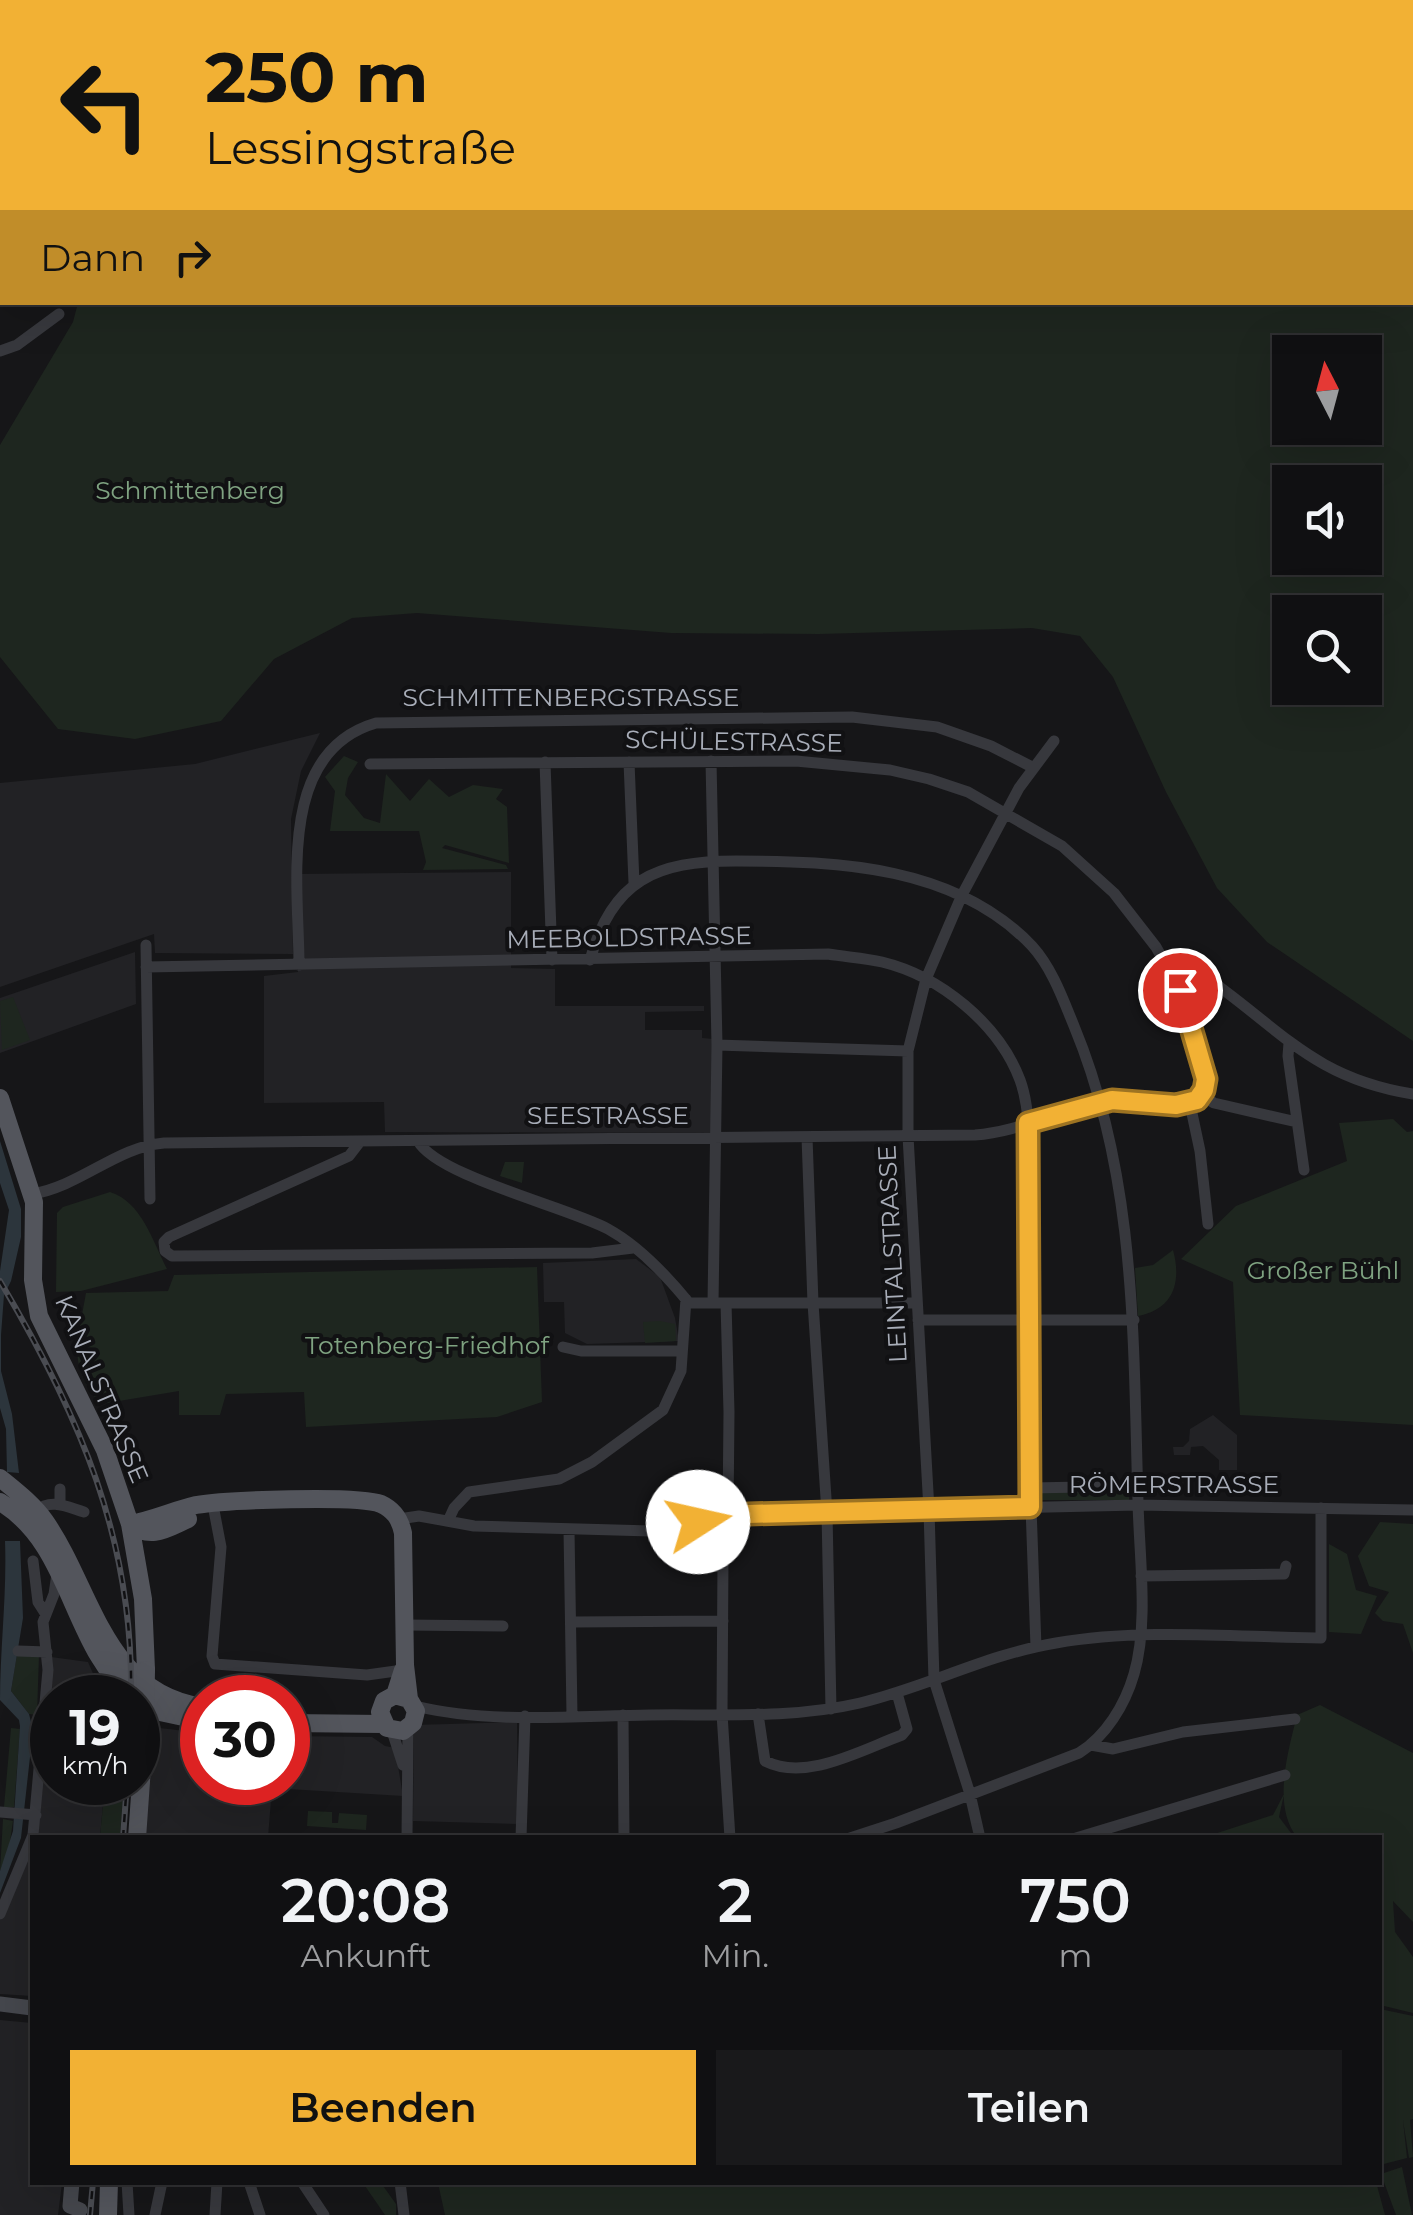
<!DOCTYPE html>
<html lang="de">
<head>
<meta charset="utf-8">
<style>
  :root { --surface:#101012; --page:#19191b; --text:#f1f3f6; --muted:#9c9d9f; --line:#303032; --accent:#f2b134 }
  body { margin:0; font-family:Montserrat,sans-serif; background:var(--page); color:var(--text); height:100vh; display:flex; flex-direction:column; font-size:38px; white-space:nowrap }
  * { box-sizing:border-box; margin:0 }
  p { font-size:32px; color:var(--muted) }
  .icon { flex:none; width:55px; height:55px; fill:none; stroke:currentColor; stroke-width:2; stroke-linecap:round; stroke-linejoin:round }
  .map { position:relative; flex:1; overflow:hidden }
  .side { position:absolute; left:30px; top:1835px; width:1352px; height:350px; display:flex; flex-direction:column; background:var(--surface); border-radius:0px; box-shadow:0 10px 40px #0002,0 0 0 2px var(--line) }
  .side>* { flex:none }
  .top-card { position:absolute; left:0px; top:0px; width:1415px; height:305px; box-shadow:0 10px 40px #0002,0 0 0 2px var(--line); background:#f2b134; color:#111; overflow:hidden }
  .needle { width:65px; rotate:354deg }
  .tools { position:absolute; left:1272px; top:335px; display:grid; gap:20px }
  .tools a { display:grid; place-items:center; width:110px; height:110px; border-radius:0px; background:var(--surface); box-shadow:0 10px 40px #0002,0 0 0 2px var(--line); font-size:50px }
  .speed { position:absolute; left:30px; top:1675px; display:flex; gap:20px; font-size:50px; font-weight:700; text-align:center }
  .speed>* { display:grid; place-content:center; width:130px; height:130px; border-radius:50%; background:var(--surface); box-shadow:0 10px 40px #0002,0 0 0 2px var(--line); line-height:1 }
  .speed small { font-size:25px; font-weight:400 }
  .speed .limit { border:15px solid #d22; background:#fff; color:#111 }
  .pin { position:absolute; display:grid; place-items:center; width:85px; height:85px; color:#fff; margin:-42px; border:5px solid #fff; border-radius:50%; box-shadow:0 2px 10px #0007 }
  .me { position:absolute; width:110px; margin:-55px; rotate:80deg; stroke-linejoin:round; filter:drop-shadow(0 0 8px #0008) }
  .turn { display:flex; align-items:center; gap:35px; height:210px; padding:0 40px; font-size:45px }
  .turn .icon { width:130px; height:130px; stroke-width:2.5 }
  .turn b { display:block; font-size:70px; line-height:85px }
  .then { display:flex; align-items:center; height:95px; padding:0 40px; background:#0003; gap:20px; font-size:38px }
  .eta { display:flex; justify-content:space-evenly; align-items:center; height:170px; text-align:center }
  .eta b { font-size:60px; font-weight:600; line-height:70px }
  .action { display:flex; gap:20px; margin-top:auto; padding:20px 40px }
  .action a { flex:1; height:115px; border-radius:0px; background:var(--accent); color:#111; font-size:40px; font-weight:600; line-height:115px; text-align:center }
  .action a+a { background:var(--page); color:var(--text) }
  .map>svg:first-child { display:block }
  .built { fill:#222225 }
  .green { fill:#1e261f; fill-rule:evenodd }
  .water { fill:#2c353c }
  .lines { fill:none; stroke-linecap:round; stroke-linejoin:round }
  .street { stroke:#37383d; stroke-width:11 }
  .secondary { stroke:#45474d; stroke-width:15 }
  .primary { stroke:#53555c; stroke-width:18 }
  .rail-casing { stroke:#4a4c52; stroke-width:6 }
  .rail { stroke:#111113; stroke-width:2.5; stroke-dasharray:8; stroke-linecap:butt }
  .primary-bridge { stroke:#53555c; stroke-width:18 }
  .route-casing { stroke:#9d7322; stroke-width:25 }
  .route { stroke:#f2b134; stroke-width:18 }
  .labels { text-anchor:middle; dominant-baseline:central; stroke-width:8; stroke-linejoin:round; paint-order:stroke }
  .park-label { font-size:25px; fill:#7fa381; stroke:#111113 }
  .street-label { font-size:25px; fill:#a8adb8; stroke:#111113 }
</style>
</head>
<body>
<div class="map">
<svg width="1413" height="2215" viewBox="0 0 1413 2215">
  <rect width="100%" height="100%" fill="#161618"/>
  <!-- built -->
  <path class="built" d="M320,733L301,771L291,819L293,954L155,953L154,934L0,987V783L195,764Z
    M511,872V968L555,969V1006H704V1011L645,1012V1030H702V1038L713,1039L714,1133L385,1132L384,1102L264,1103V976L298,972L297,874Z
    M135,952L136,1004L0,1053V998Z
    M636,1259L660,1277L675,1318L679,1341L587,1344L565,1333L564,1302H544L543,1263Z
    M1213,1415L1237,1435V1470H1219V1460L1203,1446L1191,1447L1190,1455H1174L1173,1447H1183L1189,1441L1190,1429Z
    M51,1657L88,1662L95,1678L111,1697L52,1698V1782L105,1783L100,1837L35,1838Z
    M517,1722L518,1824L413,1821L414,1725Z
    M151,1727L202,1733V1782H288V1736L372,1737L385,1746L395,1748L403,1796L272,1788L268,1837L143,1838Z
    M32,1847V1996L0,1994V1920Z
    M0,2020L32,2023V2182L62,2183L58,2215H0Z"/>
  <!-- green -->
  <path class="green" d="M303,0H1413V1041L1267,942L1217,888L1166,792L1113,677L1080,636L1032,628L819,634L671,633L417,613L352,618L274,659L221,721L135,739L58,729L0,657V445L73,322L78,303L1412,302V2H301ZM1290,352H1365V428H1290ZM1290,482H1365V558H1290ZM1290,612H1365V688H1290Z
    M344,756L358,762L348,778L345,795L364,818L380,823L386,774L410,801L429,779L449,797L473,785L503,789L496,799L507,807L509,863L445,845L442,848L506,865L508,869L423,870L426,862L419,831H330L335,791L325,777Z
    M13,997L30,1040L2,1050L0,1001Z
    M1393,1119L1407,1132L1413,1131V1425L1240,1415L1233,1282L1181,1259L1236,1206L1347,1161L1339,1123Z
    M505,1162H524L522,1183L500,1176Z
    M110,1192C142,1202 153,1242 167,1269L81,1291L56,1292L57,1213L63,1207Z
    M1173,1250C1182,1283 1173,1309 1138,1316L1135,1268L1153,1265Z
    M537,1267L542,1402L497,1417L306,1427L304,1392L226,1394L220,1415H179V1391L101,1404C66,1367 78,1339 86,1293L168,1291L174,1275Z
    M660,1321L675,1324L676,1341L645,1343L643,1322Z
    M1038,1489H1129V1500H1038Z
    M1380,1522L1413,1524V1653L1403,1624L1383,1621L1375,1613L1389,1592L1369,1586L1358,1556Z
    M1329,1544L1347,1554L1356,1590L1377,1596L1361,1634L1329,1632Z
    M17,1654L39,1655L37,1715L29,1714L11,1691Z
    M1320,1705L1413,1753V1922L1393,1901L1395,1932L1413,1957V2013L1380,2005V1838L1297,1837C1272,1806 1288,1752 1297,1715Z
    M11,1728L20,1729L14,1807H4Z
    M105,1783H124L120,1837H100Z
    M1284,1794L1279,1817L1294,1837H1205L1273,1815Z
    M308,1811L332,1812V1823H338L339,1813L367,1815L366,1830L307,1826Z
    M3,1819L13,1821L9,1848L0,1871Z
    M1380,2009L1413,2016V2119L1410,2120L1413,2157L1409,2158L1403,2120L1407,2158L1380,2165Z
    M1402,2167L1412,2215H1396L1381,2174Z
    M1376,2182L1385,2215H445L438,2183Z
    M363,2183H381L396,2204V2215H385Z"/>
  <!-- water -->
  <path class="water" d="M0,1141L21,1209V1237L11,1281L4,1295L1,1335V1371L12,1414L19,1473L7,1472L6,1429L0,1408V1271L9,1210L0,1183Z
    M5,1541H20L23,1618L11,1691L29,1714L33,1730L21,1838L0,1893V1871L13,1831L20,1726L19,1720L0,1700C0,1647 7,1595 5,1541Z"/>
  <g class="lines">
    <!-- street -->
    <path class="street" d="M132,2V0
      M0,251L2,254
      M0,295L2,291
      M0,351L17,345L59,314
      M711,761L717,1045L713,1303
      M545,762L552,960
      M629,762L634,883
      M370,764L796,761L890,770L929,779L968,792L1062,846L1114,893L1156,947L1170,972L1182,980
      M146,945L150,1199
      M590,960C612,880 656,861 736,861C839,861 956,866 1032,946C1052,968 1063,999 1074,1026C1137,1178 1133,1340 1138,1501C1139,1555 1149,1623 1134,1674C1125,1705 1106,1736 1079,1753L896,1823L850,1838
      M299,965C299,886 276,752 376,723L852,717L937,727L991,746L1034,768
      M146,967L828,954C846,957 865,958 882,962C940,976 999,1024 1020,1080C1027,1099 1028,1120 1030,1141L1031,1507L1036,1647
      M1182,980L1192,974L1203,975C1280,1028 1312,1078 1413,1094
      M1182,980C1173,1015 1218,1057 1202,1096L1190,1104
      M1289,1043L1288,1056L1304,1170
      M717,1045L908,1051
      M1202,1096L1214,1103L1297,1122
      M1190,1104L1200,1151L1208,1224
      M807,1137L813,1303L827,1513L831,1709
      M418,1141C437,1176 567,1207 608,1229C639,1246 667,1276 689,1303H917
      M359,1143L349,1156L169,1237L164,1242L165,1251L172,1256L592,1253L633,1248
      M32,1194C81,1186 116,1147 164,1143L975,1135C1020,1132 1060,1109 1104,1102C1133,1097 1161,1107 1190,1104
      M726,1303L729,1412L728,1515L723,1558L722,1714L730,1838
      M918,1320H1134
      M563,1347L581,1351H680
      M1030,1488L1137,1486
      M60,1504V1489
      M213,1505L221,1547L212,1656L215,1664L367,1675L403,1670
      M36,1511C51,1498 67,1507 84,1512
      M399,1519L419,1516L474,1526L651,1531L748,1514L1138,1505L1413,1510
      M448,1521L454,1508L469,1492L559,1479L592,1462L663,1410L681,1371L686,1299
      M569,1530L572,1716
      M33,1561L38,1602L45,1613
      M1141,1576L1284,1574L1286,1566
      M573,1622L723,1621
      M405,1625L503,1626
      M18,1651L47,1652
      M415,1706C490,1724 572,1716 649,1715C719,1714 792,1719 860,1703C927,1687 988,1654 1056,1643C1142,1628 1234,1637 1321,1638V1508
      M758,1714L765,1761C806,1782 861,1750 902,1735L907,1729L897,1693
      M623,1715L624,1838
      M392,1731L403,1765
      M1091,1745L1113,1749L1183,1732L1295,1719
      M0,1812L36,1815
      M407,1838L408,1729
      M521,1838L525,1716
      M980,1838L970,1794L934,1680L929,1510L908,1136V1051L926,979L962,895L1019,788L1054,741
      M1076,1838L1285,1775
      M0,1914L33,1835L48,1670L43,1622L54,1594L57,1574
      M127,2182L129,2215
      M249,2182L260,2215
      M302,2182L324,2215
      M400,2182L404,2215
      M155,2215L162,2182
      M215,2215L217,2182"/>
    <!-- secondary -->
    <path class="secondary" d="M0,2004L32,2008
      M72,2182L70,2206L80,2210"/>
    <!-- primary -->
    <path class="primary" d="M105,2L106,0
      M0,188L2,184
      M0,1098L34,1202L33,1280L39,1316L105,1450L130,1524L143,1599L146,1670
      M0,1478C16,1491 33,1504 45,1521C93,1590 103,1692 202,1707
      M0,1502C73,1545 70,1647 134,1698
      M130,1524C153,1520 174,1510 196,1505C224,1500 358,1495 381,1504C394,1510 400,1519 403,1533L405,1665L409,1699
      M130,1524C151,1540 166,1529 188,1519
      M395,1695L409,1699L416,1711L413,1723L403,1731L387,1728L380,1712L384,1701L395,1695L403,1670
      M138,1700L160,1712L202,1721
      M288,1723L383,1724
      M137,1838L145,1725
      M108,2215L109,2182"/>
    <defs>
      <path id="rail" d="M0,1281C79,1414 134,1539 131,1698
        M123,1838L127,1782
        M90,2215L93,2182"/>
    </defs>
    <!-- rail casing -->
    <use href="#rail" class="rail-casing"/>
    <!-- rail -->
    <use href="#rail" class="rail"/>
    <!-- primary-bridge -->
    <path class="primary-bridge" d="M145,1725L146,1670"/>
  </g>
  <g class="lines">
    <defs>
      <path id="route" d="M698,1522L748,1514L1030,1507L1028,1123L1112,1100L1176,1105L1197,1100L1204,1090L1206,1079L1180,990"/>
    </defs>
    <!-- route casing -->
    <use href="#route" class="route-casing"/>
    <!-- route -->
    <use href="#route" class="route"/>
  </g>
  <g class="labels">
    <!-- park labels -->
    <g class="park-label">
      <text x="190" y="490">Schmittenberg</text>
      <text x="1323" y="1270">Großer Bühl</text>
      <text x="427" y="1345">Totenberg-Friedhof</text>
    </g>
    <!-- street labels -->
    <g class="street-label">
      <text x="571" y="697">SCHMITTENBERGSTRASSE</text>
      <text transform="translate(734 741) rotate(1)">SCHÜLESTRASSE</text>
      <text transform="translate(629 937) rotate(-1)">MEEBOLDSTRASSE</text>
      <text x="608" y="1115">SEESTRASSE</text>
      <text transform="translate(892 1254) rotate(-93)">LEINTALSTRASSE</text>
      <text transform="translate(102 1389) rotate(67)">KANALSTRASSE</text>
      <text x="1174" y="1484">RÖMERSTRASSE</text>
    </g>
  </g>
</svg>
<div class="tools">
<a><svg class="needle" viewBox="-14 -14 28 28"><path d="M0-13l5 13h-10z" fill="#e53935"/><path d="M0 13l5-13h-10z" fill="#9c9d9f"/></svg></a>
<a><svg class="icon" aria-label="sound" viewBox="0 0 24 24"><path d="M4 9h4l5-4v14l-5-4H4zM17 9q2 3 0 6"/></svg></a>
<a><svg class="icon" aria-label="search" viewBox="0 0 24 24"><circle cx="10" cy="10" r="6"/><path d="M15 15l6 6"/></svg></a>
</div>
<div class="speed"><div>19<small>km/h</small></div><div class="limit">30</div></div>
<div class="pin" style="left:1180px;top:990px;background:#d93025"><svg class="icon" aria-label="arrive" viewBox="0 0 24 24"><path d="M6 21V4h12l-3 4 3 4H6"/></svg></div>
<svg class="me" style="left:698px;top:1522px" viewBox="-20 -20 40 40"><circle r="19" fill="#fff"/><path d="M0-13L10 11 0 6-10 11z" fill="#f2b134"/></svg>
<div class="top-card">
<div class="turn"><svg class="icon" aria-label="left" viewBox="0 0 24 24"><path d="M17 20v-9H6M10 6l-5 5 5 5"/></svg><div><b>250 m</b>Lessingstraße</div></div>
<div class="then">Dann<svg class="icon" aria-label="right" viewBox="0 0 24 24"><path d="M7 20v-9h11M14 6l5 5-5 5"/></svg></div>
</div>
<section class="side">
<div class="eta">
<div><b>20:08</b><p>Ankunft</p></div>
<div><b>2</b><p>Min.</p></div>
<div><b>750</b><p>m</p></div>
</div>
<div class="action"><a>Beenden</a><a>Teilen</a></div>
</section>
</div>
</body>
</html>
